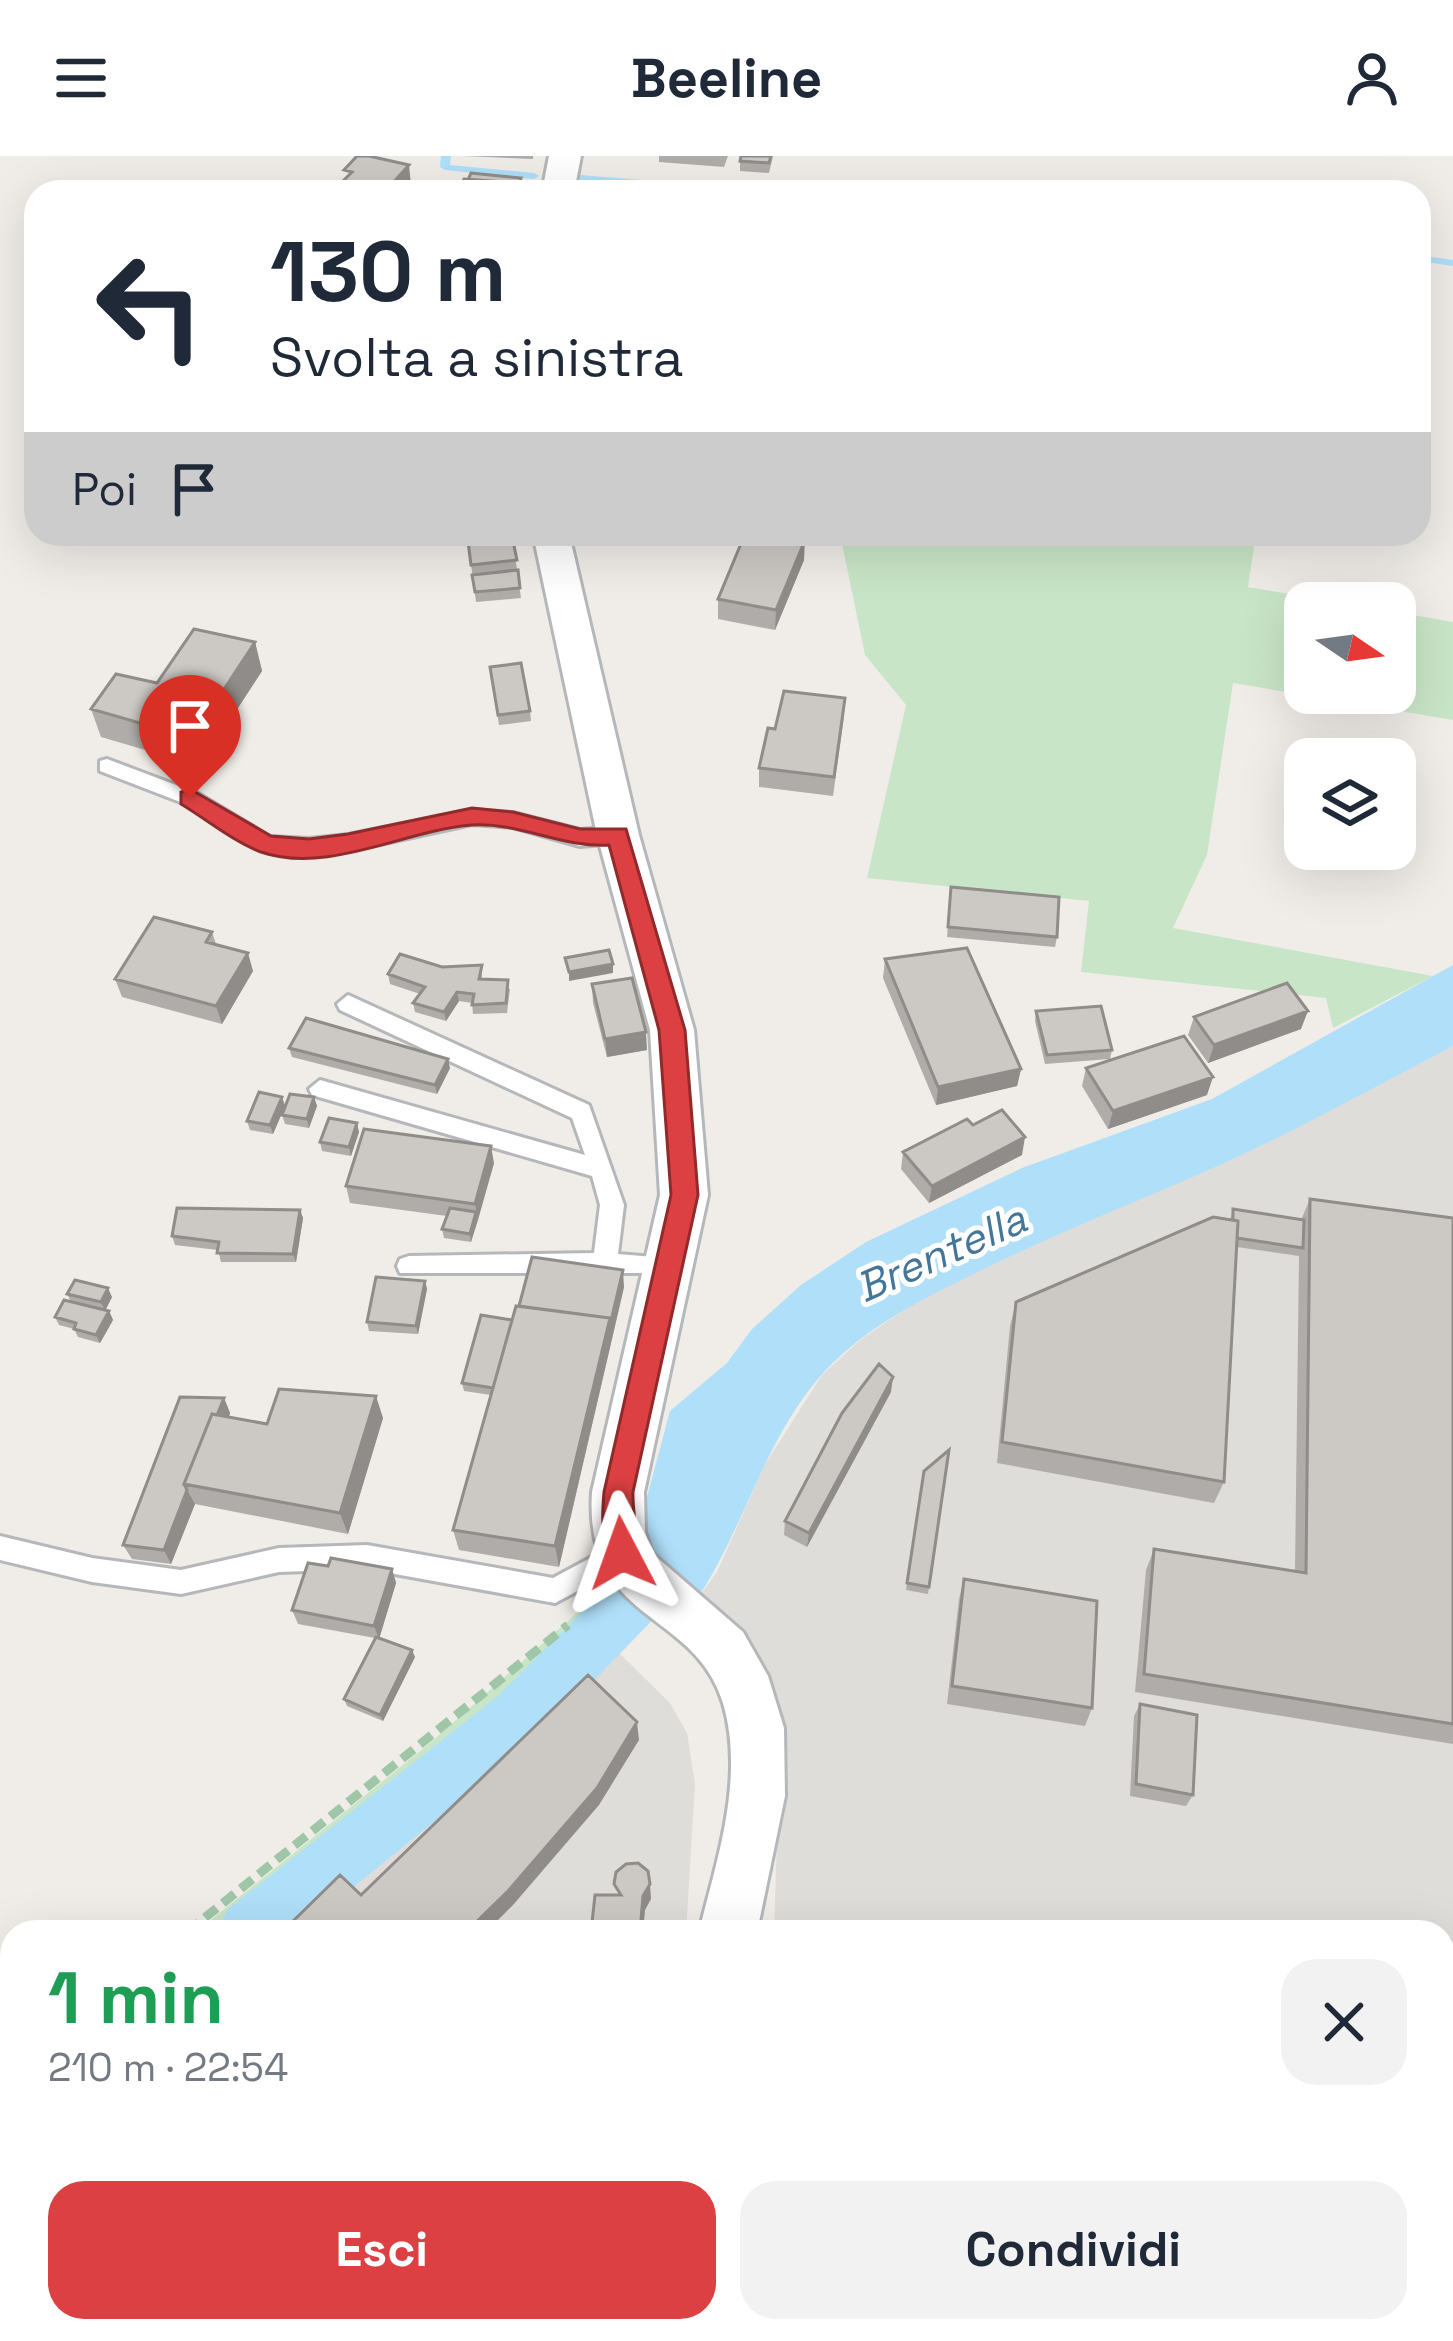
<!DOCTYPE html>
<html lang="it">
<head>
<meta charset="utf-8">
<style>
  :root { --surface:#fff; --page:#f2f2f3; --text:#1f2937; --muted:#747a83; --accent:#dd4042 }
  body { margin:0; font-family:"Space Grotesk",sans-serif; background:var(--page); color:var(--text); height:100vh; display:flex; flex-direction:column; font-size:45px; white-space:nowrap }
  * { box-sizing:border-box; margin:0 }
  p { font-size:39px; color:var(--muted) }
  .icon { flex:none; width:66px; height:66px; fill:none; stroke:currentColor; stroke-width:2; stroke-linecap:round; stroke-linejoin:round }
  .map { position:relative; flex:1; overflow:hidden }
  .panel { position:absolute; left:0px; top:1764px; width:1455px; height:423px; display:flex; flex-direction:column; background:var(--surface); border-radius:36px 36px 0 0; box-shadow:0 12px 48px #0002 }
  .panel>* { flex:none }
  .top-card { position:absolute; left:24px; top:24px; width:1407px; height:366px; border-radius:36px; box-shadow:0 12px 48px #0002; background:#fff; color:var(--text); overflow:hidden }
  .needle { width:78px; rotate:103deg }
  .buttons { position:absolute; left:1284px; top:426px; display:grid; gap:24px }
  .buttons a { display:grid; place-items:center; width:132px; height:132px; border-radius:24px; background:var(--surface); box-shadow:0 12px 48px #0002; font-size:60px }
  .pin { position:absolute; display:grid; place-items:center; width:102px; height:102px; color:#fff; margin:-123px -51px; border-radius:50% 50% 50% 0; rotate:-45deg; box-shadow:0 0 12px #0007 }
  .pin .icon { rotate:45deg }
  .me { position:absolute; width:132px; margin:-66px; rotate:356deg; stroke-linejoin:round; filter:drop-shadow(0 0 9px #0008) }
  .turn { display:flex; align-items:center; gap:42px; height:252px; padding:0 48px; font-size:54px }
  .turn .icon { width:156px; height:156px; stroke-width:2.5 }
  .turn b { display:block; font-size:84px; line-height:102px }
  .then { display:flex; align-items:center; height:114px; padding:0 48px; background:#0003; gap:24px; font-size:45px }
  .round { display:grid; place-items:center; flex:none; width:126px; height:126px; border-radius:36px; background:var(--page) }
  .head { display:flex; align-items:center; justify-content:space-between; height:204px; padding:0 48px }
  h1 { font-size:72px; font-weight:600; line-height:90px; color:#1e9e55 }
  .action { display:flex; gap:24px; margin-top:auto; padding:24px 48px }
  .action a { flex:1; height:138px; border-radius:36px; background:var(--accent); color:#fff; font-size:48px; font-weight:600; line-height:138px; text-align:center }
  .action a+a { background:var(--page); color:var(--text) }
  header { display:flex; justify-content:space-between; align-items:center; height:156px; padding:0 48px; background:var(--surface); font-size:54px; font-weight:600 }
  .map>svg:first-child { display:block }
  .industrial { fill:#dfddda }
  .green { fill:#c9e5c7 }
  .water { fill:#afdff9 }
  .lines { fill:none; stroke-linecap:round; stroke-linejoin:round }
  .stream { fill:#afdff9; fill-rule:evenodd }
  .canal { fill:#afdff9; fill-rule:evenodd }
  .service-casing { stroke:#b5b8bb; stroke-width:6 }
  .minor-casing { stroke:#b5b8bb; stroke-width:6 }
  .path { stroke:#a0c6a8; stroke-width:9; stroke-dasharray:15 8; stroke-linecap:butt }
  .service { fill:#fff; fill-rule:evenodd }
  .minor { fill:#fff; fill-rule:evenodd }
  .wall { fill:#afaca9 }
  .shaded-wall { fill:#8f8c89 }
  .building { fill:#ccc8c4; stroke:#8f8c89; stroke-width:3 }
  .route { fill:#dd4042; stroke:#902a2b; stroke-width:3 }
  .labels { text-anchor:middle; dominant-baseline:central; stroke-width:10; stroke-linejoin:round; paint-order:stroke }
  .water-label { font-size:42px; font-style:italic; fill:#44769a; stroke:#fff }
</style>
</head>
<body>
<header><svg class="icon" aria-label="menu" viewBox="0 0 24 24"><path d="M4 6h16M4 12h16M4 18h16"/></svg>Beeline<svg class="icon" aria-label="person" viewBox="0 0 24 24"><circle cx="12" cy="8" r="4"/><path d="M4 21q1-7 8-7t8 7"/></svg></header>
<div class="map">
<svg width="1453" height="2185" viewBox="0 0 1453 2185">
  <rect width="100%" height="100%" fill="#f0ede8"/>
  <!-- industrial -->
  <path class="industrial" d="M1453,890V2185H757L755,2175H1443V1776H774L779,1621L690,1453L717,1416L764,1310L822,1219L860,1184L916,1146L1066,1073L1249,995Z
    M616,1494L670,1547L687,1577L695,1628L686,1776H285Z
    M12,2001V2175H658L659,2185H0V2011Z"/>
  <!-- green -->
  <path class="green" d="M840,378H1256L1248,431L1343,447H1305V537H1395V456L1453,466V564L1233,527L1207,699L1173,772L1433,820L1333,872L1326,842L1081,816L1089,745L867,722L906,549L865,499Z
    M587,1448L616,1494L285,1776H196L430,1587Z"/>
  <!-- water -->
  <path class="water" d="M1453,809V890C1386,925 1319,962 1250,995C1163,1036 1071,1070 984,1113C926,1141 868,1169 824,1216C762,1284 743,1380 690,1453L646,1391L643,1356L670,1255L727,1207L752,1173L801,1129L866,1086L1022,1012L1212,943Z"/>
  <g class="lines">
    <!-- stream -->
    <path class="stream" d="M441,0H451L450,9L534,17L539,20L534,23L445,14L440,11Z
      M580,19L750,33L755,36H714L577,24L575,22Z
      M1419,99L1453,104V110L1419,105Z"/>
    <!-- canal -->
    <path class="canal" d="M672,1365L692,1373L700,1391L668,1448L540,1580L298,1776H218L227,1754L498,1540L628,1410L652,1373Z
      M12,1933V2004L0,2009V1938Z"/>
    <defs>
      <path id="service" d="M107,603L197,637L270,681L309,683L348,679L472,654L513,657L580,674L618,671L628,679L618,687L580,690L513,671L472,668L348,695L309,699L266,696L183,647L100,615V605Z
        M348,839L589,949L624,1049L618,1098L678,1103L681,1110L678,1117H400L397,1110L400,1103L409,1100L594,1097L600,1049L592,1020L312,939L309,933L320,924L585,999L572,962L340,854L337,848Z
        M0,1380L92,1402L181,1414L279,1392L367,1389L553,1422L622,1385L631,1388L635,1397L631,1406L555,1447L367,1413L279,1416L181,1438L92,1426L0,1404Z"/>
      <path id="minor" d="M549,0H581L574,36H542Z
        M533,378H569L639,679L694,874L708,1039L644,1336L645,1376L652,1397L743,1476L768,1520L784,1572L785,1640L757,1776H699C717,1703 745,1622 723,1547C694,1452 584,1469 592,1336L660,1039L650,874L597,679Z
        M686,2175H750L752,2185H688Z"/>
    </defs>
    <!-- service casing -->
    <use href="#service" class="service-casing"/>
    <!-- minor casing -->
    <use href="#minor" class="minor-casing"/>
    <!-- path -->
    <path class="path" d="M187,1776L568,1469
      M0,1923L12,1914"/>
    <!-- service -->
    <use href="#service" class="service"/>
    <!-- minor -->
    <use href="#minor" class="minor"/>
  </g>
  <!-- wall -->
  <path class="wall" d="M464,0H533V3Z
    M659,0H728L724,11L659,6Z
    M773,0L769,17L740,15V5Z
    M467,378L500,387L513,385L521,442L476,446Z
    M804,404L775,474L718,463V443Z
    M255,486L262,515L200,610L101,581L91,553Z
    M490,511L530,555L531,565L499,569Z
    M844,561L833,640L759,631V612L775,573Z
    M951,731L1057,781L1055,791L947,781Z
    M212,776L216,788L253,815L222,868L122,841L115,823Z
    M885,803L1021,913L1017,930L936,949L883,822Z
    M482,809V823L510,833L507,857L473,858L472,847L459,845L446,865L415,856L413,847L420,838L390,828L388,818L442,811Z
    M592,828L647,894L607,901L593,847Z
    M1036,855L1112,894L1110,903L1045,908L1035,865Z
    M1194,861L1301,873L1208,907L1188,879Z
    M289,892L450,912L437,938L292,901Z
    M1086,912L1207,939L1108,973L1082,930Z
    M282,941L285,950L273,978L250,974L247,965Z
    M314,941L317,950L309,972L285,968L282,959Z
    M973,969L1022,999L929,1047L901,1013L903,996Z
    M359,976L351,1000L322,995L320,986Z
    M494,1007L471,1086L444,1082L442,1073L447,1060L350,1047L346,1030Z
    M1310,1043L1453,1062V1588L1135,1536L1146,1414L1154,1393L1295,1415L1299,1100L1237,1091L1224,1326L1214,1347L997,1307L1010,1170L1016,1146L1230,1064L1233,1053L1301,1064Z
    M300,1054L303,1062L296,1106H221L218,1094L175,1089L172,1080Z
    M425,1125L427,1133L418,1178L369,1175L367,1166Z
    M624,1131L559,1411L459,1394L453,1374L491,1239L464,1235L462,1227L512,1164Z
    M67,1138L112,1141L105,1154L109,1155L113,1164L100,1187L78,1181L74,1173L59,1169L55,1161L71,1146Z
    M891,1236L807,1391L784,1379L785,1365Z
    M224,1242L230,1257L229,1261L267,1268L383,1262L348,1378L195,1348L171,1408L132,1403L123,1389Z
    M924,1315L929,1431L928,1438L906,1434Z
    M328,1410L392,1413L396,1427L379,1483L415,1501L383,1565L347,1550L344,1543L375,1482L298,1468L292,1454Z
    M964,1423L1092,1552L1085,1570L947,1548L959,1443Z
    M1140,1548L1193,1639L1186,1650L1130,1640L1134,1560Z"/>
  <!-- shaded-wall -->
  <path class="shaded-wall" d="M409,9L411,29L405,36H392L391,29Z
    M805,384L804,404L775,474L776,454Z
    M255,486L262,515L200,610L192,582Z
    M248,797L253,815L222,868L216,850Z
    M613,808V817L569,825V816Z
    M457,836L459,845L446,865L444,856Z
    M1308,855L1301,873L1208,907L1214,889Z
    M646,876L647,894L607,901L605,883Z
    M448,903L450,912L437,938L435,929Z
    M1021,913L1017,930L936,949L938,931Z
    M1213,921L1207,939L1108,973L1113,955Z
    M282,941L285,950L273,978L270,969Z
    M314,941L317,950L309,972L307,963Z
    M357,967L359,976L351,1000L349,991Z
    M1025,981L1022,999L929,1047L932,1030Z
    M491,990L494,1007L478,1064L475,1048Z
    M300,1054L303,1062L296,1106L293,1098Z
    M476,1056L478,1064L471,1086L470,1078Z
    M623,1114L624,1131L559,1411L555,1390L610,1162Z
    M425,1125L427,1133L418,1178L416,1170Z
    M108,1132L112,1141L105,1155L101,1146Z
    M109,1155L113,1164L100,1187L96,1179Z
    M893,1221L891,1236L807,1391L809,1377Z
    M376,1240L383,1262L348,1378L340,1357Z
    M224,1242L230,1257L202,1331L189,1329Z
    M187,1334L195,1348L171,1408L164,1394Z
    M392,1413L396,1427L379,1483L374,1470Z
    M412,1494L415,1501L383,1565L380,1559Z
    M637,1566L639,1584L599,1649L513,1749L486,1776H466Z
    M650,1728L651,1743L645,1754L643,1776H640L643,1740Z
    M5,2151L12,2153V2175H16L12,2185H0V2164Z
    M187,2175H204L197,2185H179Z"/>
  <!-- building -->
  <path class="building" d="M357,0H369L409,9L391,29L400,31L396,36L333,35L352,16L344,14Z
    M741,0H771L769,7L740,5Z
    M471,17L521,22L516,36L515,27L468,24Z
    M464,23L515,27L512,36H459Z
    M448,32L460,33L459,36H446Z
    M467,378H498L500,387L513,385L517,404L471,409Z
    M745,378H773L805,384L776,454L718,443Z
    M518,414L520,432L475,436L472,419Z
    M194,473L255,486L192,582L91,553L116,518L157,527Z
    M521,507L530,555L498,559L490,511Z
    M784,535L845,542L834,621L759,612L768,572L775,573Z
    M951,731L1059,741L1057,781L948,771Z
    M154,761L212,776L206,786L248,797L216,850L115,823Z
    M967,792L1021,913L938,931L885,803Z
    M609,794L613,808L569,816L565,802Z
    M400,798L442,811L482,809L479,823L508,824L506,847L472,849L474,838L457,836L444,856L413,847L425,831L388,818Z
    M632,822L646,876L605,883L592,828Z
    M1287,827L1308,855L1214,889L1194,861Z
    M1101,850L1112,894L1047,899L1036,855Z
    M306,862L448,903L435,929L289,892Z
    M1184,880L1213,921L1113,955L1086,912Z
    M259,936L282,941L270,969L247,965Z
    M290,938L314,941L307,963L282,959Z
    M1002,954L1025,981L932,1030L903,996L967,963L973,969Z
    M329,962L357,967L349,991L320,986Z
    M364,973L491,990L475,1048L346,1030Z
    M1310,1043L1453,1062V1568L1144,1518L1154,1393L1306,1417Z
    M177,1052L300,1054L293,1098L217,1097L219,1086L172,1080Z
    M450,1052L476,1056L470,1078L442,1073Z
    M1233,1053L1304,1064L1303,1092L1237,1082L1238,1065L1233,1064Z
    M1213,1061L1238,1065L1224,1326L1002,1286L1016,1146Z
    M532,1101L623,1114L610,1169V1162L519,1150Z
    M376,1121L425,1125L416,1170L367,1166Z
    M75,1124L108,1132L101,1146L67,1138Z
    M64,1144L109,1155L96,1179L74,1173L76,1167L55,1161Z
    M516,1150L610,1162L555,1390L453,1374Z
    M481,1159L512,1164L493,1232L462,1227Z
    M879,1208L893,1221L809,1377L785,1365L842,1257Z
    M279,1233L376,1240L340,1357L184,1328L212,1258L267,1268Z
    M180,1241L224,1242L217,1259L212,1258L184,1328L187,1334L164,1394L123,1389Z
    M949,1294L929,1431L907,1427L924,1315Z
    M331,1402L392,1413L374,1470L292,1454L308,1407L328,1410Z
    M964,1423L1097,1445L1092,1552L952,1530Z
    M376,1481L412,1494L380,1559L344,1543Z
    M588,1519L637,1566L597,1632L508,1735L466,1776H282L340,1719L361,1739Z
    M1140,1548L1197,1559L1193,1639L1136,1628Z
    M638,1707L648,1715L650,1728L643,1740L640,1776H591L595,1739H621L614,1728L616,1716L626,1708Z
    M12,2039V2061L2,2048Z
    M9,2058L12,2061V2153L0,2149V2066Z
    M144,2175H187L179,2185H153Z
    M577,2175H670L673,2185H579Z
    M891,2175H1305L1304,2185H889Z"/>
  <!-- route -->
  <path class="route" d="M190,633L271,680L309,683L348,678L472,652L513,656L580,673H626L685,874L698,1039L633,1336C632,1358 641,1388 633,1407L622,1411L611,1407C601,1384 602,1360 604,1336L671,1039L659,874L609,689C562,692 519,666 472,669C405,674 328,719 261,696C234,686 206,663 181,648V636Z"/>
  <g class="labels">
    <!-- water labels -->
    <g class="water-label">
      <text transform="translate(941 1097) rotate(-24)">Brentella</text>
    </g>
  </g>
</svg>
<div class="buttons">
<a><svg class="needle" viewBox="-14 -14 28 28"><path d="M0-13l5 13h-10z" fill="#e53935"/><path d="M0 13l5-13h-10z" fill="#747a83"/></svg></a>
<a><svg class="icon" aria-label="layers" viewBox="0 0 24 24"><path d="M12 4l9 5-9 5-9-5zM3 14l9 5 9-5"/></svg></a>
</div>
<div class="pin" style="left:190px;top:642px;background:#d93025"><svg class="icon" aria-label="arrive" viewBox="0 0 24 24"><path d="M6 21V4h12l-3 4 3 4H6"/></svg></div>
<svg class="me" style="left:622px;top:1397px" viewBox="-20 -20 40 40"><path d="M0-17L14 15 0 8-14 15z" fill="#dd4042" stroke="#fff" stroke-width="4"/></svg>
<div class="top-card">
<div class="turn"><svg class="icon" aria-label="left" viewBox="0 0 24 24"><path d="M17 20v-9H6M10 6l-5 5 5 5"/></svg><div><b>130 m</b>Svolta a sinistra</div></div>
<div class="then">Poi<svg class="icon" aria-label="arrive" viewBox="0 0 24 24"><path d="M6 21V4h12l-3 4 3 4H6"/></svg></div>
</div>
<section class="panel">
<div class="head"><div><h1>1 min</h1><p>210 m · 22:54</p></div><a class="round"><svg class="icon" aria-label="close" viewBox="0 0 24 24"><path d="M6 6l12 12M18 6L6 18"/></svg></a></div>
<div class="action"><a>Esci</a><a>Condividi</a></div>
</section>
</div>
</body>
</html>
